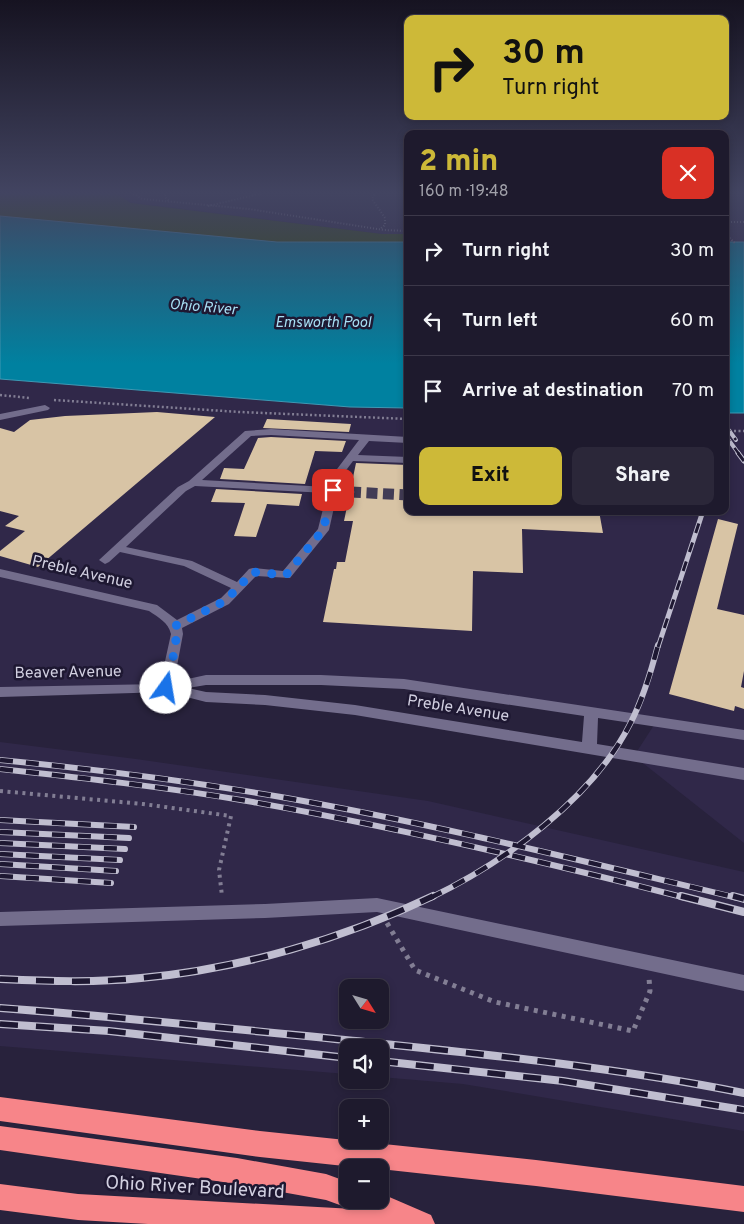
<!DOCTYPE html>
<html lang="en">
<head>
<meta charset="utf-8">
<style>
  :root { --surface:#1e1a2d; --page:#2b2739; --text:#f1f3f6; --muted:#a1a1aa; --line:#3c3849; --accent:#cdb938 }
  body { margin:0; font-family:Overpass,sans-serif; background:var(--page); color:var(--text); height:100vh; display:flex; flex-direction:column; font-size:19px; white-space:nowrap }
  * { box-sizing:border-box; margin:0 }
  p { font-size:16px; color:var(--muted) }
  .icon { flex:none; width:28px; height:28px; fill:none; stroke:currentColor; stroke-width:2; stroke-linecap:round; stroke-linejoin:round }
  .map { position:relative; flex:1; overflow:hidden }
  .sheet { position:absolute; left:404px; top:130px; width:325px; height:385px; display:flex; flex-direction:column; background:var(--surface); border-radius:10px; box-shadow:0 2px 8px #0003,0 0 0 1px var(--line) }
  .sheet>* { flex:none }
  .top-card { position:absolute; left:404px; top:15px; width:325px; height:105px; border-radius:10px; box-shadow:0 2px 8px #0003,0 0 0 1px var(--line); background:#cdb938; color:#111; overflow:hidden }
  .needle { width:32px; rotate:127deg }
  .fabs { position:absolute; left:339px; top:979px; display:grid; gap:10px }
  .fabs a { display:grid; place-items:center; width:50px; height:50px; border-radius:10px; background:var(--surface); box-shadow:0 2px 8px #0003,0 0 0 1px var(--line); font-size:25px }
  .pin { position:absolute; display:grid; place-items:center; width:42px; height:42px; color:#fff; margin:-21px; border-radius:10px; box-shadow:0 2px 8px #0006 }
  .me { position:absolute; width:55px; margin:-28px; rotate:13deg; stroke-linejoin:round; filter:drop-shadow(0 0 4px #0008) }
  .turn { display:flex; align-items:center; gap:18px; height:105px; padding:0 15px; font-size:22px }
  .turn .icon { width:65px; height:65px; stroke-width:2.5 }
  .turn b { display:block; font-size:35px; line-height:42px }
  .round { display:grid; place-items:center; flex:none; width:52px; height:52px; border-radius:10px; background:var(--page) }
  .headline { display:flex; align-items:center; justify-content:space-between; height:85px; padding:0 15px }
  h1 { font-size:30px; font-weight:800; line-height:38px; color:var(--accent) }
  .cta { display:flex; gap:10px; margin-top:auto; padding:10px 15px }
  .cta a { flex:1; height:58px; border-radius:10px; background:var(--accent); color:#111; font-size:20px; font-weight:800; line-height:58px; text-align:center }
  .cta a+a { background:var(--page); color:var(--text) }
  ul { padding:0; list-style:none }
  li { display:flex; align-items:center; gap:15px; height:70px; padding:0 15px; border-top:1px solid var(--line) }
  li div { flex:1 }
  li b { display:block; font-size:19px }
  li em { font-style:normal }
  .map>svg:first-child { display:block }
  .built { fill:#302849; fill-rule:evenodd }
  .green { fill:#324c07 }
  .water { fill:#0081a0; stroke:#3f99b4 }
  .building { fill:#d8c4a5 }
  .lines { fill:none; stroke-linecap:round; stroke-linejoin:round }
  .minor-tunnel { stroke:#423c55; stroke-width:11; stroke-dasharray:11 5.5; stroke-linecap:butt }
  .path-far3 { stroke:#827e94; stroke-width:2; stroke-dasharray:1 2; stroke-linecap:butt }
  .path-far2 { stroke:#827e94; stroke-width:2.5; stroke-dasharray:2 2.5; stroke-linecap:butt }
  .path-far1 { stroke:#827e94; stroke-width:4; stroke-dasharray:3 4.5; stroke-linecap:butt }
  .path { stroke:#827e94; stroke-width:5; stroke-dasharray:4 5.5; stroke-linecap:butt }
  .minor { fill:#736d8c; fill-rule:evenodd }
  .highway { fill:#f78589; fill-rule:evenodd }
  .rail-far3-casing { stroke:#c0bed0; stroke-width:4 }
  .rail-far2-casing { stroke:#c0bed0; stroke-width:5 }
  .rail-far1-casing { stroke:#c0bed0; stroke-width:6 }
  .rail-casing { stroke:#c0bed0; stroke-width:8 }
  .rail-far3 { stroke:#1e1832; stroke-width:2.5; stroke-dasharray:8; stroke-linecap:butt }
  .rail-far2 { stroke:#1e1832; stroke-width:3; stroke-dasharray:10; stroke-linecap:butt }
  .rail-far1 { stroke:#1e1832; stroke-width:4.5; stroke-dasharray:13; stroke-linecap:butt }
  .rail { stroke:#1e1832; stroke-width:5.5; stroke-dasharray:18; stroke-linecap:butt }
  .route { stroke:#1a73e8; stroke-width:9; stroke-dasharray:0 16.2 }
  .labels { text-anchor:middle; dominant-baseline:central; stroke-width:5; stroke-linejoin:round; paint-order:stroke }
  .far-water-label { font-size:15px; font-style:italic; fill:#a7dff4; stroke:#1e1832 }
  .street-label { font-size:16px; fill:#d2d0e1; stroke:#1e1832 }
  .near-street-label { font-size:19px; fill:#d2d0e1; stroke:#1e1832 }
</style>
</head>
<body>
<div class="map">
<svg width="744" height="1224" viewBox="0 0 744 1224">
  <rect width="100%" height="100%" fill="#28223c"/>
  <!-- built -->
  <path class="built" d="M113,192H407V234H382L131,202Z
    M725,192H744V242H725Z
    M0,379L350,407L407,408L408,511H725V413H744V843L634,756L656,722L404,684L207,680L166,688L0,692Z
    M0,742L136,759L428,801L744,872V1131L463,1084L380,1077V1048H348L347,1074L0,1046ZM348,988H380V1020H348Z"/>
  <!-- green -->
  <path class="green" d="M0,192H113L131,203L382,234H407V242H277L0,216Z"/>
  <!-- water -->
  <path class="water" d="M0,216L277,242H407V408L350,407L0,379Z
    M725,242H744V413H725Z"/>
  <!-- building -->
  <path class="building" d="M157,412L215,417L38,567L0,556V551L25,531L5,526L19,516L0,511V428L14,432L30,420L65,416Z
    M267,419L351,424L349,432L263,428Z
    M271,437L346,441L342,452L315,451L305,484L220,479L224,468L244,469L258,438Z
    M356,463L408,465V511H599L603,533L522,529L523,573L473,571L472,631L323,622L334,569H336L337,562H345L353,521H344L349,497L357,493L351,487Z
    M216,489L302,494L299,506L267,504L256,537L234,536L245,503L211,502Z
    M718,519L738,524L717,609L744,615V671L741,687L744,688V709L735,706L734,711L669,694Z"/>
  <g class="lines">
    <!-- minor-tunnel -->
    <path class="minor-tunnel" d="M350,492L408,495"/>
    <!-- path-far3 -->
    <path class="path-far3" d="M131,192L142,199L249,209L384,230L408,231
      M166,192L165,197L170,202
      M376,192L372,199L385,218V225L380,229
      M208,206L268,192
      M725,222H744
      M725,234L736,244"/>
    <!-- path-far2 -->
    <path class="path-far2" d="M0,395L30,398
      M54,400L240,412L408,419
      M725,431H744"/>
    <!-- path-far1 -->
    <path class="path-far1" d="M0,791L143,804L231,816L219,870L222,896"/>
    <!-- path -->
    <path class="path" d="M387,923L415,970L495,1002L633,1031L650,991L649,978"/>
    <!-- minor -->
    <path class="minor" d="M45,405L50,408L48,410L0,420V414Z
      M271,429L408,437V443L369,441L358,455L408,457V463L353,461L341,477L339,488L350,489L355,492L350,495L337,494L329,530L290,578L256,576L229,604L182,628L183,634L174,682L206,675H321L404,679L744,730V740L598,718L597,744L744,768V780L355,715L265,705L206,702L167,692L0,697V687L160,684L171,634C168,622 159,618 149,611L0,577V569L157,605L177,620L221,598L231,588L184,566L120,552L109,562L105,564L99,560L178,487L189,481L245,431ZM271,435L359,440L331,477L328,487L202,480L251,436ZM195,486L327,493L318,529L283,571L253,568L249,569L237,582L192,561L126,547L186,491ZM206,685H321L404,689L584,716L582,742L355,705L265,695L206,692L188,688Z
      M377,898L744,975V991L377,912L265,918L0,926V912L265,904Z"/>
    <!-- highway -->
    <path class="highway" d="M0,1097L260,1131L536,1160L744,1186V1212L536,1186L380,1169V1168H363L260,1157L0,1121Z
      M0,1126L237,1158L326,1174L348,1182V1200H380V1193L431,1215L435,1224H148L78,1220L0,1210V1184L78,1194L354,1209L352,1206L348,1208L326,1200L237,1184L0,1150Z"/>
    <defs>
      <path id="rail-far3" d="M725,425L736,440
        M725,435L739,454"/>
      <path id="rail-far2" d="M738,453L744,461
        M658,647L703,511"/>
      <path id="rail-far1" d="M0,760C94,769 188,781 281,797C435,824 586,862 738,898
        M0,769C83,778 165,787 247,801C395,827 541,861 686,898
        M0,820L134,827
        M0,832L129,838
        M0,843L125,849
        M0,854L120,860
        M0,864L116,871
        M0,876L111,883
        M430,898C505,862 592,799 630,724C643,699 651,672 658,645"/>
      <path id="rail" d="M681,896L744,912
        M733,896L744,899
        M0,979C47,981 94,983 141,978C240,969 343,939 433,896
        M0,1008C122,1017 244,1030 365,1042C492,1055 619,1068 744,1093
        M0,1024L109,1031L348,1058
        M380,1061L563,1081L744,1110"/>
    </defs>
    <!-- rail-far3 casing -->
    <use href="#rail-far3" class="rail-far3-casing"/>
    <!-- rail-far2 casing -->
    <use href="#rail-far2" class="rail-far2-casing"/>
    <!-- rail-far1 casing -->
    <use href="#rail-far1" class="rail-far1-casing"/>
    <!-- rail casing -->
    <use href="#rail" class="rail-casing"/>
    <!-- rail-far3 -->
    <use href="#rail-far3" class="rail-far3"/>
    <!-- rail-far2 -->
    <use href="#rail-far2" class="rail-far2"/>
    <!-- rail-far1 -->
    <use href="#rail-far1" class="rail-far1"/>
    <!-- rail -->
    <use href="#rail" class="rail"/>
  </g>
  <!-- sky -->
  <linearGradient id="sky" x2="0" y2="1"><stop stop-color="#161321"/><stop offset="0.53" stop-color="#424461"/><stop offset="1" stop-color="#424461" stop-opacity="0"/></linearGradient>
  <rect width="744" height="364" fill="url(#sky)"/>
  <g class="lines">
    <!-- route -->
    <path class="route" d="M166,688L176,644L175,626L225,601L253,572L286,575L323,530L333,490"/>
  </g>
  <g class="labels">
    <!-- far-water labels -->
    <g class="far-water-label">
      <text transform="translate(203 308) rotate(5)">Ohio River</text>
      <text x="323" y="323">Emsworth Pool</text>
    </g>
    <!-- street labels -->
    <g class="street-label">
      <text transform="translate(82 573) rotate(13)">Preble Avenue</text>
      <text transform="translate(68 673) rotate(-1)">Beaver Avenue</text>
      <text transform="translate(458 709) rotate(9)">Preble Avenue</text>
    </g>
    <!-- near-street labels -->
    <g class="near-street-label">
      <text transform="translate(195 1188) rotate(3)">Ohio River Boulevard</text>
    </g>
  </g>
</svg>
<div class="fabs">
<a><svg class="needle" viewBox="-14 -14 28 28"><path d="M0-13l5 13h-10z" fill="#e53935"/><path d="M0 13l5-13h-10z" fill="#a1a1aa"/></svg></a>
<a><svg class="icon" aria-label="sound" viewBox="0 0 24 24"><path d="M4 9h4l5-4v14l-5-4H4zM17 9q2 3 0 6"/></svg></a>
<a>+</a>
<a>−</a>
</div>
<div class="pin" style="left:333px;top:490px;background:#d93025"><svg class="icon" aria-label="arrive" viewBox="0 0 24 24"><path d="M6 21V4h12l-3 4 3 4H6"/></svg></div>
<svg class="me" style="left:166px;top:688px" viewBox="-20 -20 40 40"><circle r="19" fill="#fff"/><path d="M0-13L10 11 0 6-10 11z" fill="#1a73e8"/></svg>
<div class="top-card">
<div class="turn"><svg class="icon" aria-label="right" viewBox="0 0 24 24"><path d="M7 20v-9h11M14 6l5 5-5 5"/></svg><div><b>30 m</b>Turn right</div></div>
</div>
<section class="sheet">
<div class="headline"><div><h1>2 min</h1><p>160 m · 19:48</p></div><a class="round" style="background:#d93025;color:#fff"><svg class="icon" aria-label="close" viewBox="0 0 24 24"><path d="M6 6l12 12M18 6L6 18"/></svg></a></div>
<ul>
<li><svg class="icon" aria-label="right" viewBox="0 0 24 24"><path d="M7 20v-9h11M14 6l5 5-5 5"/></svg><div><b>Turn right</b></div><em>30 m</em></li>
<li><svg class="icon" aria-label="left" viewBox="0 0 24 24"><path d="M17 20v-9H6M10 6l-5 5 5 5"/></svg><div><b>Turn left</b></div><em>60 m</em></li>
<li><svg class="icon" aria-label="arrive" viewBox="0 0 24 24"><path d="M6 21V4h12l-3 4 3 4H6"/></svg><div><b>Arrive at destination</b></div><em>70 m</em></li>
</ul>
<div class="cta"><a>Exit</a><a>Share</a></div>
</section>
</div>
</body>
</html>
